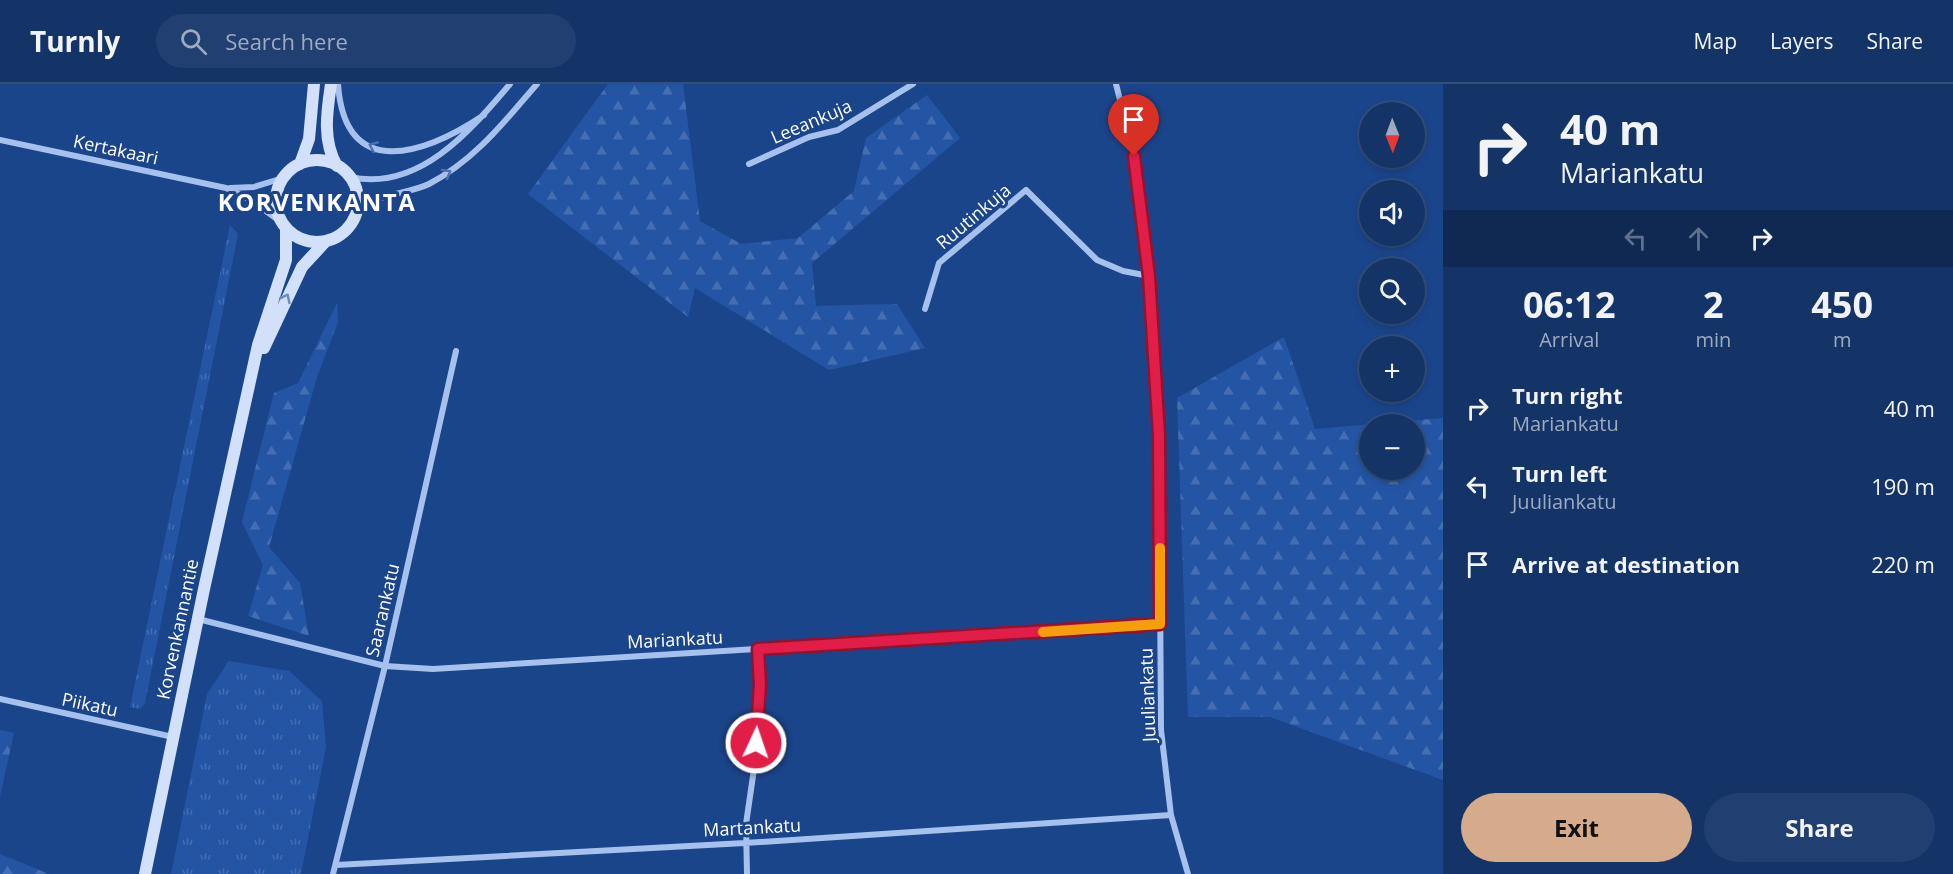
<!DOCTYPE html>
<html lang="en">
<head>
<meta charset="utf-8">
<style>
  :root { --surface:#143468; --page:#213f71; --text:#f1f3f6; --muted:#9daac0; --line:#334f7c; --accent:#d6ab8b }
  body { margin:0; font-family:"Open Sans",sans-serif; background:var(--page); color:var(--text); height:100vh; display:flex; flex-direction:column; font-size:22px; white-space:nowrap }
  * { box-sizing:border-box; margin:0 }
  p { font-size:20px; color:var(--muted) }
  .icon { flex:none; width:33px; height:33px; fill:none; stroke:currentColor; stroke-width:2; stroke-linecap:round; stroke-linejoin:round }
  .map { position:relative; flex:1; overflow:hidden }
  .sheet { display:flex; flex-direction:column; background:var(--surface); width:510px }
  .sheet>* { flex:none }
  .banner { background:#143468; color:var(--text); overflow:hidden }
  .needle { width:39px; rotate:179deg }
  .buttons { position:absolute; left:1359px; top:18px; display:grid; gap:12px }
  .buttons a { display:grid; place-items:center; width:66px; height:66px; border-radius:50%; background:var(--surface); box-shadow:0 3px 9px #0003,0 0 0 2px var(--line); font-size:30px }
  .pin { position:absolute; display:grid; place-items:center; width:51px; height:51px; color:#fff; margin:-62px -26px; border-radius:50% 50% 50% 0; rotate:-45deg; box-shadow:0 0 6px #0007 }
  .pin .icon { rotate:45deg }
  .me { position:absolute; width:66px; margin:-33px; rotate:3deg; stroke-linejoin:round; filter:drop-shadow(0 0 4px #0008) }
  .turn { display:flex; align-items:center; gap:21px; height:126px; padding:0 18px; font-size:27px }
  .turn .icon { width:78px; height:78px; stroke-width:2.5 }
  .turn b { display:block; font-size:42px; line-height:51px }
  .lanes { display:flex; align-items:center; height:57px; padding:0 18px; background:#0003; justify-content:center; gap:30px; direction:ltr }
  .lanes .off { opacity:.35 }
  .eta { display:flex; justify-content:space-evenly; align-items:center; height:102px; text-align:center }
  .eta b { font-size:36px; font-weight:700; line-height:42px }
  .action { display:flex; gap:12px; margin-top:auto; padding:12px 18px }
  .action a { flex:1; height:69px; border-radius:36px; background:var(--accent); color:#111; font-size:24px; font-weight:700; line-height:69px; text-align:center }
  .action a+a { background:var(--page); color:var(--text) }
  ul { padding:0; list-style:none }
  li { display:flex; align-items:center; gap:18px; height:78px; padding:0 18px }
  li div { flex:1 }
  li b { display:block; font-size:22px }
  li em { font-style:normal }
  header { display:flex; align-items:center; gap:36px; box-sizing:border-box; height:84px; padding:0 30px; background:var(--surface); border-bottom:2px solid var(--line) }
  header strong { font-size:28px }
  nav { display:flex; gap:33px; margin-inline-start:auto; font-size:21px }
  .search { width:420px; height:54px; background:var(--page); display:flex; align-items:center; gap:15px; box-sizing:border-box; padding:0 21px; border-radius:33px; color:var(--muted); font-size:22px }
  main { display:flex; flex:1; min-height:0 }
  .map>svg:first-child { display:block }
  .grass { fill:url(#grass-tufts) }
  .forest { fill:url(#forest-firs); fill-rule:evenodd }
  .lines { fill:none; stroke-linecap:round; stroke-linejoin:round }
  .minor { stroke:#a6c1ed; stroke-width:6 }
  .secondary { stroke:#d2e1f9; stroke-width:12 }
  .oneway { stroke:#4c70ad }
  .oneway2 { stroke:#6d8bbc }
  .route-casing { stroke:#92132f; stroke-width:15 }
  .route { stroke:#e11d48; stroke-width:10 }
  .slow { stroke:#f59e0b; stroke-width:10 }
  .labels { text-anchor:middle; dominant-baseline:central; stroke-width:6; stroke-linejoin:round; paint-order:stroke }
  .street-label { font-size:18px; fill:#fff; stroke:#1b458b }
  .district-label { font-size:24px; font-weight:bold; letter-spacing:1.5px; fill:#fff; stroke:#1b458b }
</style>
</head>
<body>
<header>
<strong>Turnly</strong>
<div class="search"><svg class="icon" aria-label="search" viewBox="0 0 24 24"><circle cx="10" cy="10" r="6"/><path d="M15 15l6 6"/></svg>Search here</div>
<nav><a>Map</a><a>Layers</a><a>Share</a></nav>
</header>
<main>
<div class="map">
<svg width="1443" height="790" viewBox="0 0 1443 790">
  <defs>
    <pattern id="grass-tufts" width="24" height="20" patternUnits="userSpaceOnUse" patternTransform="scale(1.5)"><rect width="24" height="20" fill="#2455a4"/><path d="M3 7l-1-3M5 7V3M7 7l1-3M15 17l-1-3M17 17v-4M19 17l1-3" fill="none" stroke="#456eb2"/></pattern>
    <pattern id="forest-firs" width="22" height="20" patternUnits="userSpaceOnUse" patternTransform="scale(1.5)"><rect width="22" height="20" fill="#2455a4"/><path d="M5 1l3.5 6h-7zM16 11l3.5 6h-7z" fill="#456eb2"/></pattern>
  </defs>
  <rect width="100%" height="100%" fill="#1b458b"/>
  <!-- grass -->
  <path class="grass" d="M230,141L238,150L145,619L140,625L130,623Z
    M229,577L289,587L322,617L326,663L301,790H171L207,610Z"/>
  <!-- forest -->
  <path class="forest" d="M608,0H683L700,137L741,160L798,154L854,107L866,54L927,11L960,54L812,179L816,222L897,220L925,264L829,286L695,204L688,233L528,110Z
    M337,219L338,238L317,293L269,463L300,499L309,552L248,532L263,481L242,438L274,309L298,299Z
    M1284,253L1315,345L1443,334V696L1270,633H1188L1177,314ZM1370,340H1414V386H1370Z
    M0,646L14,649L0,712Z
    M0,770L49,790H0Z"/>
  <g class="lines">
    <!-- minor -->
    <path class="minor" d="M338,0C345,100 427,69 484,31
      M1116,0L1134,72L1149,192L1159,350L1161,646L1171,731L1188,790
      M0,56L226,104L251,116L281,138
      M749,80L809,53L838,46L913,0
      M350,93C419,108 470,47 510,0
      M230,104L254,103L283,94
      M356,128C375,109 406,111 429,100C475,76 504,38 537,0
      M925,225L939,179L1026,106L1097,176L1123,187L1149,192
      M198,535L385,582L433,585L1160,540
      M0,615L173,653
      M336,781L745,759L1171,731
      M333,790L385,582L456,267
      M747,790L746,740L755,678L760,601L758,565"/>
    <!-- secondary -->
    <path class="secondary" d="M331,0C327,27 322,57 337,82
      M276 117a41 41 0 1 1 82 0a41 41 0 1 1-82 0Z
      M300,80L309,55L314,0
      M264,264L302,183L326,157
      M145,790L204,505L258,261L286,176V145"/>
  </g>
  <!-- one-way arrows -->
  <defs><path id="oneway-chevron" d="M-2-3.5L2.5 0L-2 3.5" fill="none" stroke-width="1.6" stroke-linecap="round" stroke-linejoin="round" transform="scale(1.5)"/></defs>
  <g class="oneway">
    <use href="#oneway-chevron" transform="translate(373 62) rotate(-156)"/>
    <use href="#oneway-chevron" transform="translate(447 89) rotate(-30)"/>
  </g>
  <use class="oneway2" href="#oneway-chevron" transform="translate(286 214) rotate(-64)"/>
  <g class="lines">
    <defs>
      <path id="route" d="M756,659L760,601L758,565L1160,540L1159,351L1149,192L1134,72"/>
    </defs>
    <!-- route casing -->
    <use href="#route" class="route-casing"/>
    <!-- route -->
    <use href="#route" class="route"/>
    <!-- slow -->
    <path class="slow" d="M1043,548L1160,540V464"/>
  </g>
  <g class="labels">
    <!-- street labels -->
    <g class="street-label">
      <text transform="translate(811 37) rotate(-23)">Leeankuja</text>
      <text transform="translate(116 65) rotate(12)">Kertakaari</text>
      <text transform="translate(973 132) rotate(-40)">Ruutinkuja</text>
      <text transform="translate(382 526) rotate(-77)">Saarankatu</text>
      <text transform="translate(177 545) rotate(-78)">Korvenkannantie</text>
      <text transform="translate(675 555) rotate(-3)">Mariankatu</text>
      <text transform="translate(1147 611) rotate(-92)">Juuliankatu</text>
      <text transform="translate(90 620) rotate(12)">Piikatu</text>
      <text transform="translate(752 743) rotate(-3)">Martankatu</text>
    </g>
    <!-- district labels -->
    <g class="district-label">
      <text x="317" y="117">KORVENKANTA</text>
    </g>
  </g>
</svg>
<div class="buttons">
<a><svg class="needle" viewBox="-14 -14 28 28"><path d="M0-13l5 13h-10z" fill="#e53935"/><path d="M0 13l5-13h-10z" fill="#9daac0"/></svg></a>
<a><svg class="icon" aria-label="sound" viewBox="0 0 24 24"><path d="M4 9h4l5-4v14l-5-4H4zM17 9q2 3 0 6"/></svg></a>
<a><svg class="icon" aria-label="search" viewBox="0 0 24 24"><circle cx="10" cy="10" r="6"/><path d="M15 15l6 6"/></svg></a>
<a>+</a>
<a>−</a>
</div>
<div class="pin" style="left:1134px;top:72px;background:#d93025"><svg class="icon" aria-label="arrive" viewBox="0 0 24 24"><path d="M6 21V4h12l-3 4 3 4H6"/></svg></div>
<svg class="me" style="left:756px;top:659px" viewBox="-20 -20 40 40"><circle r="17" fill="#e11d48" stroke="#fff" stroke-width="3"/><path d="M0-11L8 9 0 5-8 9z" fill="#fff"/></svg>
</div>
<section class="sheet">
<div class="banner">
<div class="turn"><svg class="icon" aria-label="right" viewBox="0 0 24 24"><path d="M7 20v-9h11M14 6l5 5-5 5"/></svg><div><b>40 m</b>Mariankatu</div></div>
<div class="lanes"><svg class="icon off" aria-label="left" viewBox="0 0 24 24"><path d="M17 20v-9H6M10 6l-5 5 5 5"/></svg><svg class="icon off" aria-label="ahead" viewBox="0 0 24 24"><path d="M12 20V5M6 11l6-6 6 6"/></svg><svg class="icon" aria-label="right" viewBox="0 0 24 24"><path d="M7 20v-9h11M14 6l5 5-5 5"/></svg></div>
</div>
<div class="eta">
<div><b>06:12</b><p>Arrival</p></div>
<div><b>2</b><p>min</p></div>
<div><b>450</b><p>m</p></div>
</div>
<ul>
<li><svg class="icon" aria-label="right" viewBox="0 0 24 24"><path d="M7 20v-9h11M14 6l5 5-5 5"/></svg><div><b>Turn right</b><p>Mariankatu</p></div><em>40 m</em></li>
<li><svg class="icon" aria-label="left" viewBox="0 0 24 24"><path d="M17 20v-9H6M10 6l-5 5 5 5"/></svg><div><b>Turn left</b><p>Juuliankatu</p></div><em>190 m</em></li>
<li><svg class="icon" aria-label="arrive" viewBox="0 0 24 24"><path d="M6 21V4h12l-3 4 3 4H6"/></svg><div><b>Arrive at destination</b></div><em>220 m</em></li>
</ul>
<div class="action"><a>Exit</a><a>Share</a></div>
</section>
</main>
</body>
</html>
